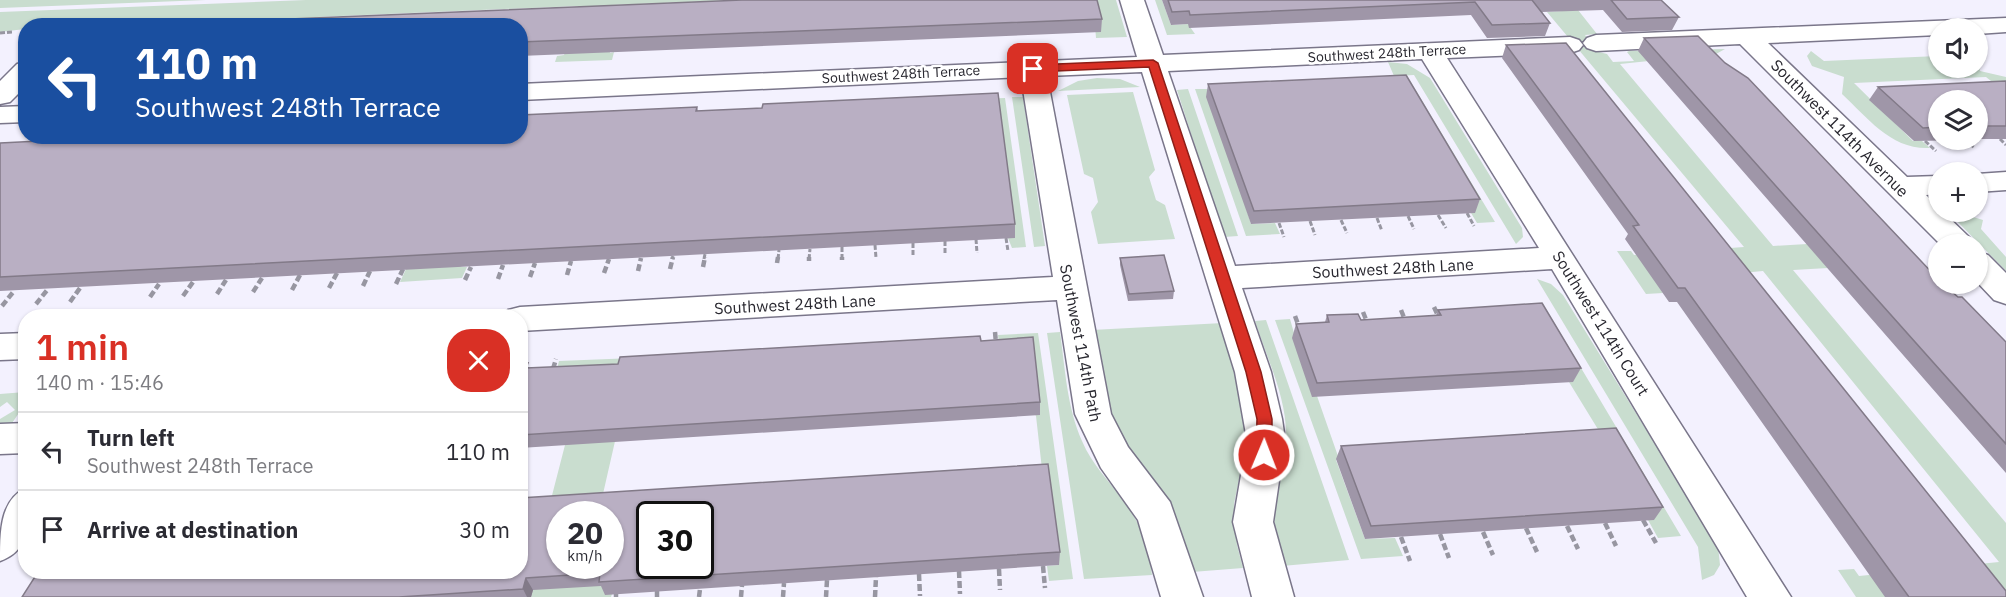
<!DOCTYPE html>
<html lang="en">
<head>
<meta charset="utf-8">
<style>
  :root { --surface:#fff; --page:#f2f2f3; --text:#2b2b33; --muted:#7c7c81; --line:#e1e1e2; --accent:#d93025 }
  body { margin:0; font-family:"IBM Plex Sans",sans-serif; background:var(--page); color:var(--text); height:100vh; display:flex; flex-direction:column; font-size:22px; white-space:nowrap }
  * { box-sizing:border-box; margin:0 }
  p { font-size:20px; color:var(--muted) }
  .icon { flex:none; width:33px; height:33px; fill:none; stroke:currentColor; stroke-width:2; stroke-linecap:round; stroke-linejoin:round }
  .map { position:relative; flex:1; overflow:hidden }
  .details { position:absolute; left:18px; top:309px; width:510px; height:270px; display:flex; flex-direction:column; background:var(--surface); border-radius:24px; box-shadow:0 2px 4px #0004 }
  .details>* { flex:none }
  .banner { position:absolute; left:18px; top:18px; width:510px; height:126px; border-radius:24px; box-shadow:0 2px 4px #0004; background:#1a4fa0; color:#fff; overflow:hidden }
  .tools { position:absolute; left:1928px; top:18px; display:grid; gap:12px }
  .tools a { display:grid; place-items:center; width:60px; height:60px; border-radius:50%; background:var(--surface); box-shadow:0 2px 4px #0004; font-size:30px }
  .speed { position:absolute; left:546px; top:501px; display:flex; gap:12px; font-size:30px; font-weight:700; text-align:center }
  .speed>* { display:grid; place-content:center; width:78px; height:78px; border-radius:50%; background:var(--surface); box-shadow:0 2px 4px #0004; line-height:1 }
  .speed small { font-size:15px; font-weight:400 }
  .speed .limit { border:3px solid #111; border-radius:9px; background:#fff; color:#111 }
  .pin { position:absolute; display:grid; place-items:center; width:51px; height:51px; color:#fff; margin:-26px; border-radius:12px; box-shadow:0 3px 9px #0006 }
  .me { position:absolute; width:66px; margin:-33px; rotate:1deg; stroke-linejoin:round; filter:drop-shadow(0 0 4px #0008) }
  .turn { display:flex; align-items:center; gap:21px; height:126px; padding:0 18px; font-size:27px }
  .turn .icon { width:78px; height:78px; stroke-width:2.5 }
  .turn b { display:block; font-size:42px; line-height:51px }
  .round { display:grid; place-items:center; flex:none; width:63px; height:63px; border-radius:24px; background:var(--page) }
  .headline { display:flex; align-items:center; justify-content:space-between; height:102px; padding:0 18px }
  h1 { font-size:36px; font-weight:600; line-height:45px; color:var(--accent) }
  ul { padding:0; list-style:none }
  li { display:flex; align-items:center; gap:18px; height:78px; padding:0 18px; border-top:2px solid var(--line) }
  li div { flex:1 }
  li b { display:block; font-size:22px }
  li em { font-style:normal }
  .map>svg:first-child { display:block }
  .green { fill:#c9ddcf }
  .lines { fill:none; stroke-linecap:round; stroke-linejoin:round }
  .street-casing { stroke:#7a768a; stroke-width:3 }
  .path-far1 { stroke:#9796a1; stroke-width:3; stroke-dasharray:5 2; stroke-linecap:butt }
  .path { stroke:#9796a1; stroke-width:4.5; stroke-dasharray:7 3; stroke-linecap:butt }
  .street { fill:#fff; fill-rule:evenodd }
  .wall { fill:#9f96a8 }
  .shaded-wall { fill:#827a88 }
  .building { fill:#b9afc3; stroke:#827a88; stroke-width:1.5; fill-rule:evenodd }
  .route { fill:#d93025; stroke:#8d1f18; stroke-width:1.5 }
  .labels { text-anchor:middle; dominant-baseline:central; stroke-width:5; stroke-linejoin:round; paint-order:stroke }
  .far-street-label { font-size:14px; fill:#28272f; stroke:#fff }
  .street-label { font-size:16px; fill:#28272f; stroke:#fff }
</style>
</head>
<body>
<div class="map">
<svg width="2006" height="597" viewBox="0 0 2006 597">
  <rect width="100%" height="100%" fill="#f3f1fe"/>
  <!-- green -->
  <path class="green" d="M0,0H206L0,8Z
    M306,0H741L611,5L606,18L610,53L614,52L612,60L555,62L557,56L564,55L577,20L578,6L317,17L311,26L289,18L128,26H26L25,29L0,32V12Z
    M1093,0H1116L1127,37L1096,38Z
    M1155,0H1162L1171,25L1188,24L1195,34L1167,35Z
    M1578,10L1597,34L1585,35L1599,52L1607,54L1613,62L1634,61L1627,52L1629,51L1725,49L1716,54L1620,64L1773,246L1807,244L1828,268L1793,270L2006,523V597H1856L1838,570L1854,569L1859,576L1999,562L1763,271L1655,281L1663,293L1646,294L1617,251H1631L1634,255L1744,247L1547,12Z
    M1811,51L1824,61L1938,56V68H1977V53L1980,71L2006,77V93L1986,77L1854,83L1913,141H1922L1930,148C1891,150 1868,118 1842,94L1844,77L1812,66L1807,56Z
    M1388,62L1407,64L1430,78L1522,228L1523,237L1516,244L1414,75L1394,76Z
    M1097,78L1120,79L1140,87L1058,91L1078,81Z
    M1409,79L1495,222L1477,223L1471,213L1475,212L1378,81Z
    M1188,89L1238,236L1224,237L1177,90Z
    M1195,89H1208L1251,224L1275,223L1280,234L1246,236Z
    M1133,92L1155,170L1149,177L1156,200L1165,205L1175,239L1098,244L1091,212L1098,202L1093,178L1084,174L1067,95Z
    M1012,97H1023L1045,246L1034,247Z
    M1005,98L1026,247L1012,248L1008,238L976,99Z
    M1948,212H1957L1983,220L1981,229L2006,257V271Z
    M463,262L461,267H467L462,278L400,282L406,269Z
    M1537,279L1551,284L1563,295L1718,546L1720,565L1714,575L1702,580L1698,547Z
    M1543,304L1681,536L1658,538L1648,520L1653,519L1569,382H1573L1521,305Z
    M1290,319L1312,396H1317L1339,459L1336,460L1365,539L1395,538L1403,556L1361,559L1275,320Z
    M1266,320L1349,560L1282,566C1277,541 1271,518 1275,492C1278,472 1286,454 1286,433C1286,396 1266,356 1255,321Z
    M1223,323L1244,391L1249,430L1234,504L1237,545L1243,568L1192,572L1179,525L1171,510L1129,455L1109,416L1092,330Z
    M1060,332C1065,368 1067,408 1082,441C1092,465 1110,482 1125,502C1141,524 1149,549 1152,575L1084,579L1047,333Z
    M1038,333L1073,579L1049,581L1047,566L1059,565L1043,478L1036,416L1000,353L998,335Z
    M634,358L600,507L560,514V566L607,586L605,594H612L611,597H531L552,511H548L565,445L554,381L559,361Z
    M25,392V404L8,429H0V419L15,410L7,402L0,407V394Z"/>
  <g class="lines">
    <defs>
      <path id="street" d="M1120,0H1144L1163,55L1570,37L1579,40L1583,45L1579,50L1570,53L1447,58L1791,597H1747L1552,269L1242,288L1271,372L1282,419L1285,440L1273,522L1294,597H1252L1233,522L1247,440L1235,372L1142,72L1047,76L1111,414L1128,447L1170,502L1203,597H1161L1138,520L1101,468L1075,414L1057,300L520,331V316H505L508,310L520,307L1053,277L1021,77L520,100V84L1137,57ZM1422,59L1539,248L1235,266L1168,71Z
        M2006,18V32L1977,34V28H1938V35L1768,43L1907,177L1938,176V194L1926,195L1938,207V212H1943L1969,237L1973,244H1940L1740,44L1596,51L1587,48L1583,43L1587,38L1596,35Z
        M26,62V86L10,102L0,104V81L17,64Z
        M26,106V122L0,123V107Z
        M2006,172V190L1977,192V174Z
        M1977,252L1988,255L2006,273V304L1994,300L1977,282Z
        M26,333V359L0,360V334Z
        M26,423V453L0,454V424Z
        M26,488C26,518 34,549 0,561C0,532 0,500 26,488Z"/>
    </defs>
    <!-- street casing -->
    <use href="#street" class="street-casing"/>
    <!-- path-far1 -->
    <path class="path-far1" d="M0,33L12,32
      M2000,139L2006,145
      M1964,140L1975,148
      M1925,141L1936,151
      M1467,213L1474,226
      M1438,215L1446,228
      M1408,216L1414,229
      M1377,218L1382,231
      M1341,220L1347,233
      M1310,221L1315,235
      M1279,223L1284,237
      M1006,238L1008,251
      M976,239L977,253
      M945,241V254
      M913,243V256
      M875,245L876,258
      M842,247V259
      M672,259L673,256
      M704,259L705,254
      M778,259L779,250
      M809,259L810,249"/>
    <!-- path -->
    <path class="path" d="M842,257V260
      M809,261V257
      M777,263L778,257
      M703,267L705,257
      M670,269L673,257
      M638,271L641,258
      M604,273L609,259
      M567,275L571,261
      M530,277L535,263
      M498,279L503,265
      M465,280L471,267
      M396,284L403,269
      M363,286L370,271
      M329,288L337,273
      M292,290L300,275
      M253,292L262,278
      M217,294L226,280
      M183,296L193,282
      M150,297L159,284
      M70,302L80,288
      M36,304L48,289
      M2,306L14,291
      M1434,307L1439,318
      M1401,310L1405,320
      M1363,312L1367,322
      M1295,316L1299,327
      M995,332L996,343
      M553,369L556,359
      M1643,520L1656,543
      M1605,523L1616,546
      M1567,526L1578,549
      M1526,528L1537,552
      M1483,532L1493,555
      M1440,534L1449,558
      M1401,537L1410,561
      M1043,566L1045,588
      M999,569L1000,590
      M959,571L960,594
      M919,574L920,596
      M657,591V597
      M616,594V597
      M699,597L700,589
      M741,597L742,585
      M783,597L784,583
      M826,597L827,580
      M875,597L876,577"/>
    <!-- street -->
    <use href="#street" class="street"/>
  </g>
  <!-- wall -->
  <path class="wall" d="M1162,0H1661L1679,17L1672,30L1622,32L1603,10L1542,12L1550,23L1545,36L1487,38L1471,15L1189,28L1188,24L1171,25Z
    M1102,19L1101,32L520,56V26Z
    M1644,38L2006,342V473L1638,51Z
    M1506,45L2006,597H1885L1677,302H1669L1625,239L1628,234L1502,58Z
    M2006,81V139H1977V100H1938V140H1976L1914,141L1869,100L1878,87Z
    M1208,84L1480,199L1475,213L1251,224L1206,97Z
    M697,107L698,111L1015,224V238L0,291V143Z
    M1120,258L1174,291L1173,299L1128,301L1120,265Z
    M1438,310L1581,368L1573,382L1312,397L1292,338L1296,324L1325,322L1327,315L1361,320L1436,316Z
    M981,341L1040,402V415L520,448V364L530,368L618,364Z
    M1341,446L1663,507L1654,520L1365,539L1336,459Z
    M1060,552L1059,565L605,595L601,586L533,590L531,597H22Z"/>
  <!-- shaded-wall -->
  <path class="shaded-wall" d="M526,578L533,590L531,597H527L523,589Z"/>
  <!-- building -->
  <path class="building" d="M742,0H1097L1102,19L520,42V26H125Z
    M1168,0H1532L1550,23L1492,25L1475,2L1190,15L1189,11L1172,12Z
    M1611,0H1661L1679,17L1627,19Z
    M1698,36L1725,63L1748,78L1938,279V284H1943L1958,297H1962L2006,342V444L1644,38Z
    M1566,43L2006,591V597H1909L1685,288H1678L1633,226L1639,225L1506,45Z
    M1406,75L1480,199L1254,211L1208,84Z
    M2006,81V126H1977V100H1938V127L1923,128L1878,87Z
    M998,93L1015,224L0,277V143L138,136H520V115L697,107L696,111L762,108L763,104Z
    M1164,255L1174,291L1129,294L1120,258Z
    M1542,303L1581,368L1317,383L1296,324L1329,322L1327,315L1358,314L1361,320L1441,315L1438,310Z
    M980,336L981,341L1033,337L1040,402L520,435V364L528,363L526,368L618,364L620,357Z
    M1616,428L1663,507L1371,526L1341,446Z
    M1048,464L1060,552L599,582L600,573L526,578L523,589L399,597H22L38,572H520V498ZM560,514H610V566H560ZM650,514H700V566H650Z"/>
  <!-- route -->
  <path class="route" d="M1153,60L1158,63L1261,372L1272,419V455L1264,462L1256,455L1257,419L1246,372L1149,67L1033,72L1028,69L1033,65Z"/>
  <g class="labels">
    <!-- far-street labels -->
    <g class="far-street-label">
      <text transform="translate(1387 53) rotate(-3)">Southwest 248th Terrace</text>
      <text transform="translate(901 74) rotate(-3)">Southwest 248th Terrace</text>
    </g>
    <!-- street labels -->
    <g class="street-label">
      <text transform="translate(1840 128) rotate(45)">Southwest 114th Avernue</text>
      <text transform="translate(1393 268) rotate(-3)">Southwest 248th Lane</text>
      <text transform="translate(795 304) rotate(-3)">Southwest 248th Lane</text>
      <text transform="translate(1601 323) rotate(58)">Southwest 114th Court</text>
      <text transform="translate(1081 343) rotate(79)">Southwest 114th Path</text>
    </g>
  </g>
</svg>
<div class="tools">
<a><svg class="icon" aria-label="sound" viewBox="0 0 24 24"><path d="M4 9h4l5-4v14l-5-4H4zM17 9q2 3 0 6"/></svg></a>
<a><svg class="icon" aria-label="layers" viewBox="0 0 24 24"><path d="M12 4l9 5-9 5-9-5zM3 14l9 5 9-5"/></svg></a>
<a>+</a>
<a>−</a>
</div>
<div class="speed"><div>20<small>km/h</small></div><div class="limit">30</div></div>
<div class="pin" style="left:1033px;top:69px;background:#d93025"><svg class="icon" aria-label="arrive" viewBox="0 0 24 24"><path d="M6 21V4h12l-3 4 3 4H6"/></svg></div>
<svg class="me" style="left:1264px;top:455px" viewBox="-20 -20 40 40"><circle r="17" fill="#d93025" stroke="#fff" stroke-width="3"/><path d="M0-11L8 9 0 5-8 9z" fill="#fff"/></svg>
<div class="banner">
<div class="turn"><svg class="icon" aria-label="left" viewBox="0 0 24 24"><path d="M17 20v-9H6M10 6l-5 5 5 5"/></svg><div><b>110 m</b>Southwest 248th Terrace</div></div>
</div>
<section class="details">
<div class="headline"><div><h1>1 min</h1><p>140 m · 15:46</p></div><a class="round" style="background:#d93025;color:#fff"><svg class="icon" aria-label="close" viewBox="0 0 24 24"><path d="M6 6l12 12M18 6L6 18"/></svg></a></div>
<ul>
<li><svg class="icon" aria-label="left" viewBox="0 0 24 24"><path d="M17 20v-9H6M10 6l-5 5 5 5"/></svg><div><b>Turn left</b><p>Southwest 248th Terrace</p></div><em>110 m</em></li>
<li><svg class="icon" aria-label="arrive" viewBox="0 0 24 24"><path d="M6 21V4h12l-3 4 3 4H6"/></svg><div><b>Arrive at destination</b></div><em>30 m</em></li>
</ul>
</section>
</div>
</body>
</html>
